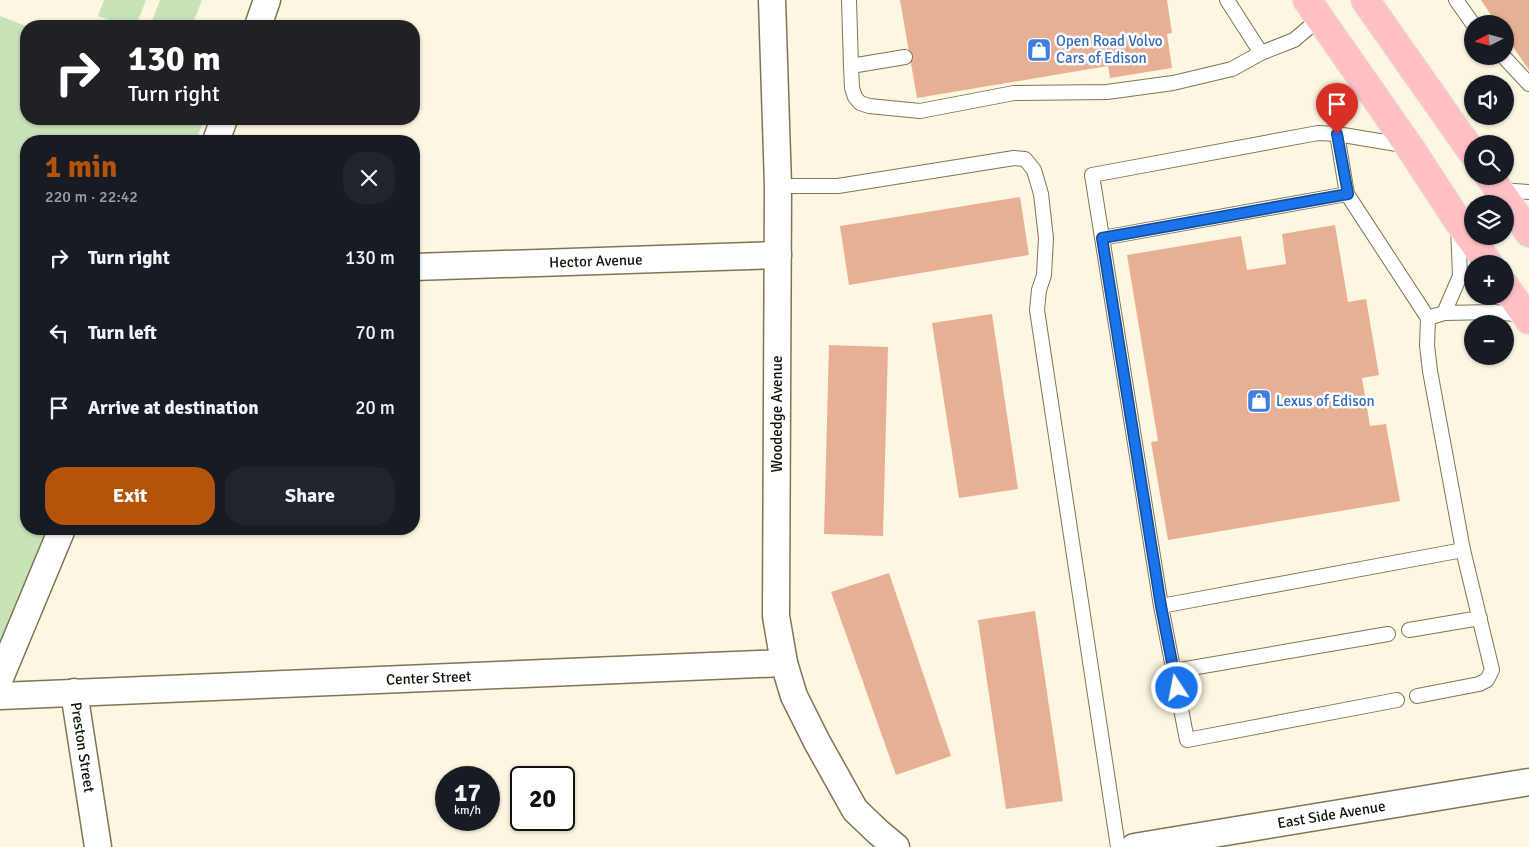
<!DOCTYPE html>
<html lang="en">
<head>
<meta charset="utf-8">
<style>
  :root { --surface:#171b24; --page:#20242c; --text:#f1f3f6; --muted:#9ea1a6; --accent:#b45309 }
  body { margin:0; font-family:Signika,sans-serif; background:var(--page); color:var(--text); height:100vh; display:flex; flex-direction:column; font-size:19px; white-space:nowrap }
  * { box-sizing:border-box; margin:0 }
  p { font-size:16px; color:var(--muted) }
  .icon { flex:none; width:28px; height:28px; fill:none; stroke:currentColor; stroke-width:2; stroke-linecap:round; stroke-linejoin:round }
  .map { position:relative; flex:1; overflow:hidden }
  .side { position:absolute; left:20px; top:135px; width:400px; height:400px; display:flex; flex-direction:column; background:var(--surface); border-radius:20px; box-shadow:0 1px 4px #0004 }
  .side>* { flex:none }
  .banner { position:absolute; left:20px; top:20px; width:400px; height:105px; border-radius:20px; box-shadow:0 1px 4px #0004; background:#202124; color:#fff; overflow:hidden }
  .needle { width:32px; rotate:264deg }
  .fabs { position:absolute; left:1464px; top:15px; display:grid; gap:10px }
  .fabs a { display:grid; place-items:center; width:50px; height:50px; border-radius:50%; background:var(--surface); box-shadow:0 1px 4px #0004; font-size:25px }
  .speed { position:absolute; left:435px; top:766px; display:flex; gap:10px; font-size:25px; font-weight:700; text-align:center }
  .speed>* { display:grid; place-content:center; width:65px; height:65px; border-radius:50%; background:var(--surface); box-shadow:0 1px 4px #0004; line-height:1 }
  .speed small { font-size:12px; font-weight:400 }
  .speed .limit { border:2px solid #111; border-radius:8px; background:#fff; color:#111 }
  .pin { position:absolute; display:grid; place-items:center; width:42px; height:42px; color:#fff; margin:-51px -21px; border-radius:50% 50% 50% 0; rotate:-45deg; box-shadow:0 0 5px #0007 }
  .pin .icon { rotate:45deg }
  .me { position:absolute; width:55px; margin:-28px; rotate:349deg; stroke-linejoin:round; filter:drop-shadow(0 0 4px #0008) }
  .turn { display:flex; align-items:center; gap:18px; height:105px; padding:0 25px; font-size:22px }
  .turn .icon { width:65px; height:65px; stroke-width:2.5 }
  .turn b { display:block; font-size:35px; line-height:42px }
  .round { display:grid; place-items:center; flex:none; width:52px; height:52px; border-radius:20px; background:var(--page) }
  .head { display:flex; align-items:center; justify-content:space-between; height:85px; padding:0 25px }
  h1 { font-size:30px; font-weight:700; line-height:38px; color:var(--accent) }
  .cta { display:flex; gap:10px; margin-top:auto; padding:10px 25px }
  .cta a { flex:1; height:58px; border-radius:20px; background:var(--accent); color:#fff; font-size:20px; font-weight:700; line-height:58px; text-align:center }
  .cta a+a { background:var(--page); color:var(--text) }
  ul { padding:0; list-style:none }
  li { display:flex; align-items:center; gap:15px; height:75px; padding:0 25px }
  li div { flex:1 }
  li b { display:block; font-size:19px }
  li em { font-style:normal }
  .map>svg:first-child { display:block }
  .green { fill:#c9e2b8 }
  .building { fill:#e7b094 }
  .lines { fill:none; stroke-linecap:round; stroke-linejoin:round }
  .service-casing { stroke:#7f7555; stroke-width:16 }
  .minor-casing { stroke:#7f7555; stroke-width:29 }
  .trunk-casing { stroke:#e3e2e1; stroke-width:30 }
  .service { stroke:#fff; stroke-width:14 }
  .minor { stroke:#fff; stroke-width:26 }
  .trunk { stroke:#fec0c3; stroke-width:28 }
  .route-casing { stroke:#114b97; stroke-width:12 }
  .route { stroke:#1a73e8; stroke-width:9 }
  .labels { text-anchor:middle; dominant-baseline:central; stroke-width:5; stroke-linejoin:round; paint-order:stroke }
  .shop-label { font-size:15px; fill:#366cbe; stroke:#fff; text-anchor:start }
  .street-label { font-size:15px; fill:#141005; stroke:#fff }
</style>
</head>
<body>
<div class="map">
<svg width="1529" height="847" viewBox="0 0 1529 847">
  <rect width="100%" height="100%" fill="#fdf6e1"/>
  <!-- green -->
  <path class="green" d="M104,0H146L136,26H126L98,16Z
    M160,0H202L192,26H150Z
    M0,16L26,26V119H204L196,141H26V529H48L0,656Z"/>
  <!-- building -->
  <path class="building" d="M900,0H1167L1172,33L1167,34L1172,68L1110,78L1108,66L917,98Z
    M1481,0H1529V70L1505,35V24H1497Z
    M1020,197L1029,255L849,285L840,226Z
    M1335,225L1348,302L1366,299L1379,375L1362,378L1370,426L1386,424L1400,501L1168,540L1151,442L1158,441L1127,255L1241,236L1247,270L1286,264L1282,234Z
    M992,314L1018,489L959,498L932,323Z
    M829,345L888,347L883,536L824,534Z
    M889,573L951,756L896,775L831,592Z
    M1035,611L1063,801L1006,809L978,620Z"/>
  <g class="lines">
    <defs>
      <path id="service" d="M849,0L851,66L905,57
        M1227,0L1261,53L1294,40L1319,19
        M1456,0L1473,24
        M1503,56L1529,84
        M851,66L852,88L855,97L860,103L869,106L920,111L1014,93L1107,92L1173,83L1232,69L1261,53
        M1337,134L1347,194L1428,318
        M1409,146L1337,134L1318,133L1092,175L1161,606L1463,550
        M778,186H838L1014,158L1025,159L1034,170L1041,194L1046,238L1044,275L1039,290L1037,310L1118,847
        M1499,190L1529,192
        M1458,227L1460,276L1444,313L1494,312L1525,315
        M1102,238L1347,194
        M1161,606L1187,740L1397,700
        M1409,630L1480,618
        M1174,671L1388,634
        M1417,696L1479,684L1487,680L1492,670L1463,550L1430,371L1427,345L1428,318L1444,313"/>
      <g id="minor">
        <path d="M772,0L778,186L776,616L784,663L794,696L817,742L855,810L878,832L896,847"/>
        <path d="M258,26L267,0"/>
        <path d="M216,141L224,119"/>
        <path id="s1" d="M414,267L778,255"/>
        <path d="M0,678L62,529"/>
        <path id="s2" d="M74,692L98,847"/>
        <path id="s3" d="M0,696L784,663"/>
        <path id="s4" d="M1134,847L1529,782"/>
      </g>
      <path id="trunk" d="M1307,0L1409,146L1458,221L1489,264
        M1365,0L1472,152
        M1489,176L1529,233
        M1505,286L1529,320"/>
    </defs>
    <!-- service casing -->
    <use href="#service" class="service-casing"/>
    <!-- minor casing -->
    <use href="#minor" class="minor-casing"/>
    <!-- trunk casing -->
    <use href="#trunk" class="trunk-casing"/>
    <!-- service -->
    <use href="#service" class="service"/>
    <!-- minor -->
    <use href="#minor" class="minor"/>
    <!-- trunk -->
    <use href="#trunk" class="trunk"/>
  </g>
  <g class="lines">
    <defs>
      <path id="route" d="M1177,688L1161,606L1102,238L1348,194L1337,134"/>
    </defs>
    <!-- route casing -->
    <use href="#route" class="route-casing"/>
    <!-- route -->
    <use href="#route" class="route"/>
  </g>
  <!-- icons -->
  <defs>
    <symbol id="shop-square" viewBox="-11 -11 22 22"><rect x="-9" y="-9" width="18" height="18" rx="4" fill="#3f7fe0" stroke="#fff"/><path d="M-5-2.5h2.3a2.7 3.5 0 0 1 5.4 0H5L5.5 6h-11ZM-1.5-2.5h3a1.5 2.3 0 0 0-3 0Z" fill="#fff"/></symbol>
  </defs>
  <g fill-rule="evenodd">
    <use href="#shop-square" x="1025" y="36" width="28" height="28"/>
    <use href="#shop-square" x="1245" y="387" width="28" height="28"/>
  </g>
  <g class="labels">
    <!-- shop labels -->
    <g class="shop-label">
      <text x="1056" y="41">Open Road Volvo<tspan x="1056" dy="17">Cars of Edison</tspan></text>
      <text x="1276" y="401">Lexus of Edison</text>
    </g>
    <!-- street labels -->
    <g class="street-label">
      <text stroke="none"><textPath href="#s1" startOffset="182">Hector Avenue</textPath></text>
      <text transform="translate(777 414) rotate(-90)">Woodedge Avenue</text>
      <text stroke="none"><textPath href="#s3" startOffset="429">Center Street</textPath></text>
      <text stroke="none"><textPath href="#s2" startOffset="56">Preston Street</textPath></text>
      <text stroke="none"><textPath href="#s4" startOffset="200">East Side Avenue</textPath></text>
    </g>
  </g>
</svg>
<div class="fabs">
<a><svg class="needle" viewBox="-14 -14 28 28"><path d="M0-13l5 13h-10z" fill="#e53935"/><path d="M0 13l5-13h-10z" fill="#9ea1a6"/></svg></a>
<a><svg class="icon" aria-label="sound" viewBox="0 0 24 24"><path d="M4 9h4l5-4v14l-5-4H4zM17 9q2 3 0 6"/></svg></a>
<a><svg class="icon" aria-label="search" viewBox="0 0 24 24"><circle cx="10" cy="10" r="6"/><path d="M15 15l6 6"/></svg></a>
<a><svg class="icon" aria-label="layers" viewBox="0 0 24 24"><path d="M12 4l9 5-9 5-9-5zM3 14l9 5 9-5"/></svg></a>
<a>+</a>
<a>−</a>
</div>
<div class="speed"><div>17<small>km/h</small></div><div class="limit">20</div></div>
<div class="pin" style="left:1337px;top:134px;background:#d93025"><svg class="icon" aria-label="arrive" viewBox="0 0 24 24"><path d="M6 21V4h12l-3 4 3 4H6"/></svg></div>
<svg class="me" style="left:1177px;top:688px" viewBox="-20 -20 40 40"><circle r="17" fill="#1a73e8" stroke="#fff" stroke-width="3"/><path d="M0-11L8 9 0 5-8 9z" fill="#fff"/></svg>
<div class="banner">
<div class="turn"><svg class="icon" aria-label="right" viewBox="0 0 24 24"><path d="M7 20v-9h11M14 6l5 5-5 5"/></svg><div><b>130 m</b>Turn right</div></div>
</div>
<section class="side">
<div class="head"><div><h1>1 min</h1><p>220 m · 22:42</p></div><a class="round"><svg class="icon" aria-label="close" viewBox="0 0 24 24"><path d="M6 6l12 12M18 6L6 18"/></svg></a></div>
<ul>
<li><svg class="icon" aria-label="right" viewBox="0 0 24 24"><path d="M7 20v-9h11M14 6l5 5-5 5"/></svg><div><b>Turn right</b></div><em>130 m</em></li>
<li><svg class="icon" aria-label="left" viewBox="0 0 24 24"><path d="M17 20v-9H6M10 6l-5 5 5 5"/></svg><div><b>Turn left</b></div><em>70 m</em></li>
<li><svg class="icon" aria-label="arrive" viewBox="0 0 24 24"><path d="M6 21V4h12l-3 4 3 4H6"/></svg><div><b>Arrive at destination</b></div><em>20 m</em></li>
</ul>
<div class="cta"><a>Exit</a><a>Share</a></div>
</section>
</div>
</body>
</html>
